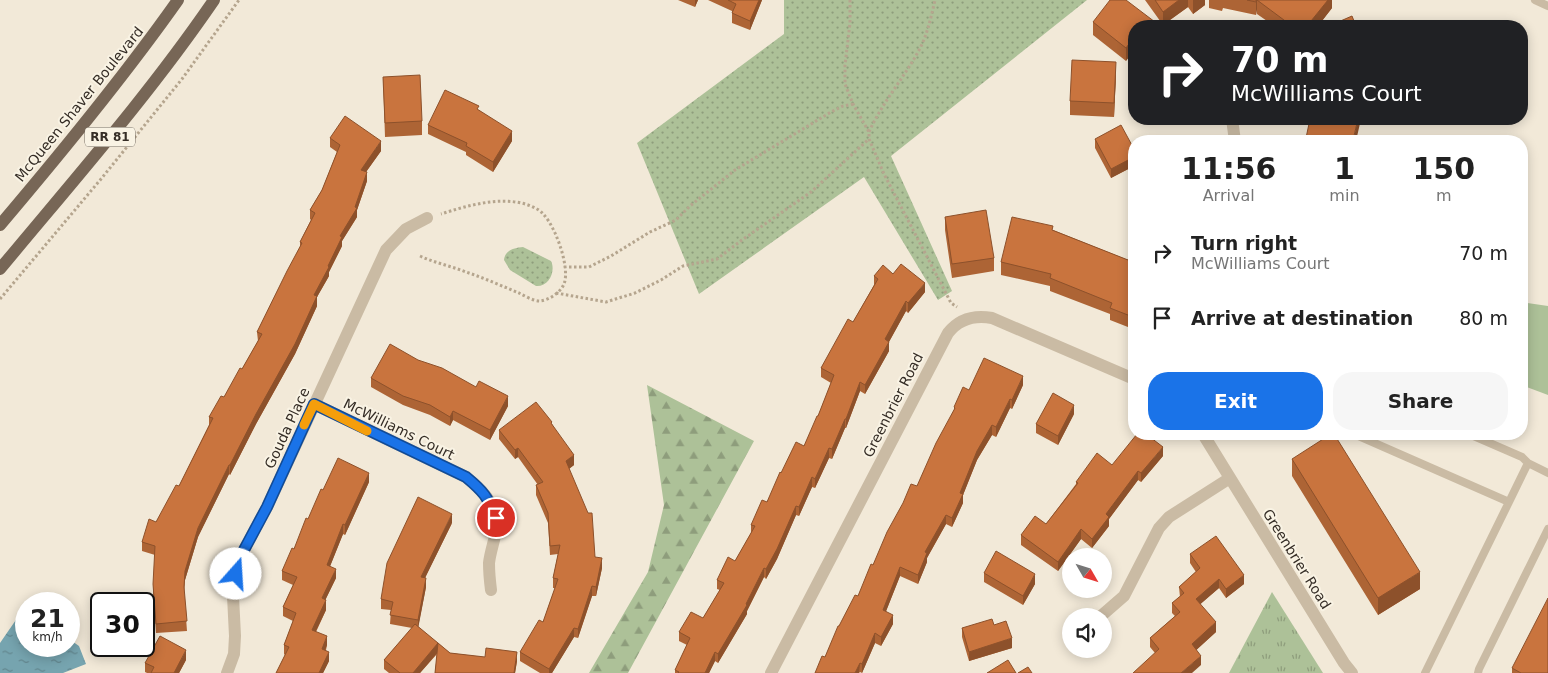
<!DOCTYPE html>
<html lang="en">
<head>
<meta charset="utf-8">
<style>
  :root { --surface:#fff; --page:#f6f6f6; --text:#222; --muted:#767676; --accent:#1a73e8 }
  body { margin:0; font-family:"DejaVu Sans",sans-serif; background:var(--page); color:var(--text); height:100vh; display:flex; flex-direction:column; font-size:19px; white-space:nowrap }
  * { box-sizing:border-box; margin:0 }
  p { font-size:16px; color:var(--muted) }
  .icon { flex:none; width:28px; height:28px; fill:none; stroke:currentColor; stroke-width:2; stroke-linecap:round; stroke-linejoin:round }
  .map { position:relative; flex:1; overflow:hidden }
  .panel { position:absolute; left:1128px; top:135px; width:400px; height:305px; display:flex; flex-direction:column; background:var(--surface); border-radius:20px; box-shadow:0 2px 12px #0003 }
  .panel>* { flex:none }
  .top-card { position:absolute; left:1128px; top:20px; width:400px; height:105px; border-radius:20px; box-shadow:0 2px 12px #0003; background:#202124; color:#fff; overflow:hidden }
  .needle { width:32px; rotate:129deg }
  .fabs { position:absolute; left:1062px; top:548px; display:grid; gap:10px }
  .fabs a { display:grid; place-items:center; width:50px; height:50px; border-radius:50%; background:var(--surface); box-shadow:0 2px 12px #0003; font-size:25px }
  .speed { position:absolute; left:15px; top:592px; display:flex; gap:10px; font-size:25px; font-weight:700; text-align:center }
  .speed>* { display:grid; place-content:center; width:65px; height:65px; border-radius:50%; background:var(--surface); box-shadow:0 2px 12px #0003; line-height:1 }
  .speed small { font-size:12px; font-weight:400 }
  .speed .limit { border:2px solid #111; border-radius:8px; background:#fff; color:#111 }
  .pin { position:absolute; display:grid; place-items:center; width:42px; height:42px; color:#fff; margin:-21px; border:2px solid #fff; border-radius:50%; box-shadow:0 1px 5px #0007 }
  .me { position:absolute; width:55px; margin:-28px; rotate:19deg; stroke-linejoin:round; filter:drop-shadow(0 0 4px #0008) }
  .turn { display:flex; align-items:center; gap:18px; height:105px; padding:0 20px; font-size:22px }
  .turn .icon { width:65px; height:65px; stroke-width:2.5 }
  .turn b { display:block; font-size:35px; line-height:42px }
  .eta { display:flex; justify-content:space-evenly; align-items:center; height:85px; text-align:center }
  .eta b { font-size:30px; font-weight:800; line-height:35px }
  .cta { display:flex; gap:10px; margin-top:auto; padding:10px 20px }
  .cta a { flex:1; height:58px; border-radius:20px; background:var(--accent); color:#fff; font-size:20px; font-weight:800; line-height:58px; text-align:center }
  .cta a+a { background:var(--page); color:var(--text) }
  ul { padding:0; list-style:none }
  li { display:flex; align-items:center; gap:15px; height:65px; padding:0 20px }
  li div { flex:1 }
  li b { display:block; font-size:19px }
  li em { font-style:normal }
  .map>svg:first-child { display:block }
  .grass { fill:url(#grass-tufts) }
  .forest { fill:url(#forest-firs) }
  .park { fill:url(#park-dots) }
  .pitch { fill:#adc198 }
  .water { fill:url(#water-ripples) }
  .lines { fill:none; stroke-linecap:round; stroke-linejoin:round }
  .path { stroke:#b5a58e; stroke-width:3; stroke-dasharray:2.5 2.5; stroke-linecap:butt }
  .service { stroke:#cabba4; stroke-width:8 }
  .minor { stroke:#cabba4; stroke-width:12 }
  .primary { stroke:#776656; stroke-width:12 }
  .wall { fill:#ad6435 }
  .shaded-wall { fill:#8d512b }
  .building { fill:#c9743e; stroke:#8d512b }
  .route-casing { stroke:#114b97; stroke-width:12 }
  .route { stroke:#1a73e8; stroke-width:9 }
  .slow { stroke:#f59e0b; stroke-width:9 }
  .labels { text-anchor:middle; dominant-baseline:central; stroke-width:4; stroke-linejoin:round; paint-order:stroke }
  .shield { fill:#f9f3e4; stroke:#70685f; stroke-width:1 }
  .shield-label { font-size:12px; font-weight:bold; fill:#352d26 }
  .street-label { font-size:14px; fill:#352d26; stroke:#f9f3e4 }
</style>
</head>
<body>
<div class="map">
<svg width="1548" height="673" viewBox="0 0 1548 673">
  <defs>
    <pattern id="grass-tufts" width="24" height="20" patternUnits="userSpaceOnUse" patternTransform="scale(1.25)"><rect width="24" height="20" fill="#adc198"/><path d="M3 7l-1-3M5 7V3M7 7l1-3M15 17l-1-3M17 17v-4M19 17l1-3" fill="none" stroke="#8e9d7c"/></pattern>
    <pattern id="forest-firs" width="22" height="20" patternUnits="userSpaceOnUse" patternTransform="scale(1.25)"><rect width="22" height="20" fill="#adc198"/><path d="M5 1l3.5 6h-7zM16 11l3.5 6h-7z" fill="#8e9d7c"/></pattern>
    <pattern id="park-dots" width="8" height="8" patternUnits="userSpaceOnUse" patternTransform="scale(1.25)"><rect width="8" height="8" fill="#adc198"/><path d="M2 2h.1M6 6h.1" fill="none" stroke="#8e9d7c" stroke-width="1.8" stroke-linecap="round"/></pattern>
    <pattern id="water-ripples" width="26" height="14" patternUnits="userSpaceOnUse" patternTransform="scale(1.25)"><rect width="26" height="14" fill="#76a4af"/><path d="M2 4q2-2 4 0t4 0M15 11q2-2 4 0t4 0" fill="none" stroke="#62868e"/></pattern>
  </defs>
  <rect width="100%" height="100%" fill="#f2e9d8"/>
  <!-- grass -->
  <path class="grass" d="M1272,592L1323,673H1229Z"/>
  <!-- forest -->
  <path class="forest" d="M647,385L754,441L628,673H589L648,572L664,505Z"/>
  <!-- park -->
  <path class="park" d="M784,0H1087L891,156L952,291L938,300L864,177L699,294L637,143L784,34Z
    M523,247L551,261C556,271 549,287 536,286L510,270L504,260C505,250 514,248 523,247Z"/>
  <!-- pitch -->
  <path class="pitch" d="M1521,302L1548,306V395L1521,385Z"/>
  <!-- water -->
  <path class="water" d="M20,614H26V646H69V639L79,646L86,664L63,673H0V643Z"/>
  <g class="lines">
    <!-- path -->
    <path class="path" d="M850,0V23L845,65V84L853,104L869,132V139L884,174L951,303L957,307
      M869,132C882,103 903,79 918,52C927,36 931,18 935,0
      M420,256C435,263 451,266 466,272C484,278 502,286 519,293C525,296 533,301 540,301C549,300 560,293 564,284C571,267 553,217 537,209C509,193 469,205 441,214
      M564,267H589L611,256L650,232L676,220L690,206L735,170L831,112L843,106L853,104
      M556,293L606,302L635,293L661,280L683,266L717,259L742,240L811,192L869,139
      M0,299L101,179L182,79L239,0"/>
    <!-- service -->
    <path class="service" d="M1535,0L1548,6
      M1354,434L1509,502L1425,673
      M1469,434L1522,457L1528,463L1548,473
      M1509,502L1528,463
      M1478,673L1479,669L1548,529"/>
    <!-- minor -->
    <path class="minor" d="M1232,119L1235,141
      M314,404L466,477C487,494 500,508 495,536C493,545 490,554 489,563C489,572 490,582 491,590
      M1203,434L1344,663L1352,673
      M1101,616L1124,596L1159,528L1169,517L1230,478
      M227,673L234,654L235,636L233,596L237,563L267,507L386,250L406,229L427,218
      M771,673L948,333C959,319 975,315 992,318L1134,379"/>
    <!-- primary -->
    <path class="primary" d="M0,225C62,152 123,78 178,0
      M0,269C73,181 149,95 214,0"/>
  </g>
  <!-- wall -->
  <path class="wall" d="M678,0H698L695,7Z
    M708,0H762L750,30L732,23V11Z
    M1145,0H1205V5L1193,14L1188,7L1163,25Z
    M1209,0H1332V8L1318,26H1274L1257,14V9L1256,15L1223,8L1222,11L1209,8Z
    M1093,22L1155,26H1134L1126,61L1093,35Z
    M1116,75L1114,117L1070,115V101Z
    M383,77L422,121V135L385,137Z
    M479,110L512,141L493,172L466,155V152L428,134V125Z
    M330,138L381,151L366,172L367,181L357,210V217L342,241V246L329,272V276L317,297V306L295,354L256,424L230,475L229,474L198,537L185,580L184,591L187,631L156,633L153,593L155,555L142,551V542L156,522L179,486L209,425V417L224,397L242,369L258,341L257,332L300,247V242L311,220L310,219V210L322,190L337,152L330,147Z
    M1095,139L1134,149V166L1111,178L1095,148Z
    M945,217L994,258V271L952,278L945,230Z
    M1053,230L1128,260L1134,245L1133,329L1110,320V314L1050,291V286L1001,275V262Z
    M893,274L925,292L908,313L906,311L889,342V351L865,394L860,391L846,428H845L832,459L829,458L815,488L812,487L799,516L796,515L777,559L766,579L764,577L747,611V614L718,663L715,661L709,673H675V670L687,645L679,641V632L703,618L720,590L717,589V580L735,561L751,533V525L767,502L781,473L804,446L818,416L831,383L821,377V368L853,322L874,285V276Z
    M418,360L508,406L490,440L453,420L450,426L430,415L403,405L371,387V378Z
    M1023,385L1012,409L1010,408L996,437L992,435L977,460L963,495V503L952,527L946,524L927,558V562L918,584L900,576L886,611L893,624L881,646L875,643L862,673L860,672L859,673H815L825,657L839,626L858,596L873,565L917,486L954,410V407L969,390Z
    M1074,414L1058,445L1036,433V424Z
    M552,424L574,465L569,469L595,557L602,568L596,596H592L578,638L574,637L552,673H540L520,661V652L543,622L555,588H553V578L558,554L550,555L548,523L536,495V485H538L518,457L515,459L499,439V430Z
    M1163,456L1141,482L1138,480L1109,519V526L1092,548L1081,539L1058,571L1021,545V535L1046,524L1076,484V482L1112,465Z
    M1292,459L1420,589L1378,615L1292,476Z
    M369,482L345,535L343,534L330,566L336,578L325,600L326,610L316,632L327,645L326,650L329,661L323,673H276L285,655L284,654V645L293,621L283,616V607L293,585L282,580V571L294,549L323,490Z
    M452,523L425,578L426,587L418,627L450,653L517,661L515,673H435L437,654L420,673H389L384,669V660L412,628L390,624L391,610L381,609V599Z
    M1190,554L1244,584L1226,598L1219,588L1200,604L1216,632L1196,650L1201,665L1155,653L1150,647V638L1175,616L1172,613V603L1180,597L1179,587L1196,572L1190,563Z
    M984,573L1035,584L1023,605L984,582Z
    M994,625L1012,648L969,661L962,637V628Z
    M186,660L179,673H147L145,672V663Z
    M1512,668L1548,673H1512Z"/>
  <!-- shaded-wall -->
  <path class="shaded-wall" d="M695,0H698L695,7Z
    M759,0H762L750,30V21Z
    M1179,0H1188V7L1163,25V12Z
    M1193,0H1205V5L1193,14Z
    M1256,0H1259H1257V9L1256,15Z
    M1328,0H1332V8L1318,26H1307Z
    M1134,37V51L1126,61V48Z
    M1116,62V75L1114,117V103Z
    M1358,119H1361L1356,141H1353Z
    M512,131V141L493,172V162Z
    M381,141V151L361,179V170Z
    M1134,157V166L1111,178V169Z
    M367,172V181L357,210V217L342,241V246L329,272V276L317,297V306L295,354L256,424L230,475V465L328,266L340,236L355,207Z
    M925,283V292L908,313V303Z
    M906,301V311L885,349V339Z
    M1134,315V327L1133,329V317Z
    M889,342V351L865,394V385Z
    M1023,376V385L1012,409V400Z
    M860,382V391L846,428V419Z
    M508,396V406L490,440V430Z
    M1010,399V408L996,437V427Z
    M1074,405V414L1058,445V436Z
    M453,411V420L450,426V417Z
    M845,419V428L832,459V449Z
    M992,425V435L977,460L963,495V503L952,527V518L960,493L977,451Z
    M1163,447V456L1141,482V473Z
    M518,448V457L515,459V450Z
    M829,448V458L815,488V479Z
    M574,455V465L566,471V461Z
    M229,465V474L198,537L185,580L184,596L185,571L198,528Z
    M1138,471V480L1109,519V526L1092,548V539L1106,514Z
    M369,473V482L345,535V525Z
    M812,477V487L799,516V507Z
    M796,506V515L777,559L766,579V569Z
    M452,514V523L421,586V577Z
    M946,515V524L927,558V562L918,584V575L925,552Z
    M343,524V534L327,574V565Z
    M1081,529V539L1058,571V562Z
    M602,558V568L596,596V587Z
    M900,567V576L883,619V610Z
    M764,568V577L747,611V614L718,663V654L746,604Z
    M336,569V578L322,607V598Z
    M1420,572V589L1378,615V598Z
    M1035,574V584L1023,605V596Z
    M1244,575V584L1226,598V589Z
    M426,578V587L418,629V620Z
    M1219,579V588L1196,608V599Z
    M592,586V596L578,638V629Z
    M326,600V610L312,639V630Z
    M893,615V624L881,646V637Z
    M1216,622V632L1192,654V644Z
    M574,628V637L552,673H549V669Z
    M875,633V643L862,673V664Z
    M327,636V645L322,658V649Z
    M1012,638V648L969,661V652Z
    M438,643V652L420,673H413Z
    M186,650V660L179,673H174Z
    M329,652V661L323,673H319Z
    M517,652V661L515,673H514Z
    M715,652V661L709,673H705Z
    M1201,656V665L1192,673H1181Z
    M860,663L859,673H855Z"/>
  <!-- building -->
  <path class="building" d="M728,0H759L750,21L732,13L736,4Z
    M1110,0H1126L1155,22L1152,26H1134V37L1126,48L1093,22Z
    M1155,0H1179L1163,12Z
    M1247,0H1256V2Z
    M1257,0H1328L1307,26H1292Z
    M1352,16L1356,26H1329Z
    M1072,60L1116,62L1114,103L1070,101Z
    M420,75L422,121L385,123L383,77Z
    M445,90L479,106L477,109L512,131L493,162L466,146L467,143L428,125Z
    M345,116L381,141L361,170L367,172L355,207L357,208L340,236L342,237L328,266L329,267L314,295L317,296L295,344L256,414L230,465H229L198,528L185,571L184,587L187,621L156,624L153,584L155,546L142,542L149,519L156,522L176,485L179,486L213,418L209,417L221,396L224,397L240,368L242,369L262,334L257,332L287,271L302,243L300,242L315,213L310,210L322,190L340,145L330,138Z
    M1310,119H1358L1353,140L1348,139L1347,141H1298L1301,136L1306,138Z
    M1121,125L1134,149V157L1111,169L1095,139Z
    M986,210L994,258L952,264L945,217Z
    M1012,217L1053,226L1052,230L1128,260L1134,245V315L1133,317L1110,308L1112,303L1050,278L1051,274L1001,262Z
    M901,264L925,283L908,303L906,301L885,339L889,342L865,385L860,382L846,419H845L832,449L829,448L815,479L812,477L799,507L796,506L777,549L766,569L764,568L746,604L747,605L718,654L715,652L705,673H678L679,672L675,670L690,638L679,632L691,612L703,618L724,583L717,580L728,557L735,561L755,526L751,525L762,500L767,502L780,472L781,473L796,442L804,446L817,416H818L834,375L821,368L848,319L853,322L878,279L874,276L883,265L893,274Z
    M390,344L418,360L442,368L476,387L479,381L508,396L490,430L453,411L450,417L430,405L403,396L371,378Z
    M984,358L1023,376L1012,400L1010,399L996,427L992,425L977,451L960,493L963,494L952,518L946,515L925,552L927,553L918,575L900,567L883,610L893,615L881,637L875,633L862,664L860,663L855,673H815L822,656L825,657L838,626H839L855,595L858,596L871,564L873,565L887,532L903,503L911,484L917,486L936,443L955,408L954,407L963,387L969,390Z
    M1053,393L1074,405L1058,436L1036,424Z
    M536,402L552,422L551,423L574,455L566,461L588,513H592L595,557L602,558L596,587L592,586L578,629L574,628L549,669L520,652L539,620L543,622L558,579L553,578L560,545L550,546L548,513L536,485L543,482L518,448L515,450L499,430Z
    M1137,434H1146L1163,447L1141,473L1138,471L1106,514L1109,517L1092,539L1081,529L1058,562L1021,535L1035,516L1046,524L1078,483L1076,482L1097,453L1112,465Z
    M1331,434H1334L1420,572L1378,598L1292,459Z
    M338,458L369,473L345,525L343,524L327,565L336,569L322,598L326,600L312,630L327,636L322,649L329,652L319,673H276L289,647L284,645L296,613L283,607L297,577L282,571L292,548L294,549L306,518L308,519L321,489L323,490Z
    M418,497L452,514L421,577L426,578L418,620L390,615L393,602L381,599L387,563Z
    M1216,536L1244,575L1226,589L1219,579L1196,599L1216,622L1192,644L1201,656L1181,673H1133L1159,649L1150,638L1180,612L1172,603L1184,593L1179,587L1200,568L1190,554Z
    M996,551L1035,574L1023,596L984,573Z
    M1548,598V673H1521L1512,668Z
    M992,619L994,625L1006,621L1012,638L969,652L962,628Z
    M415,624L438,643L413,673H400L384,660Z
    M160,636L186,650L174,673H151L154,667L145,663Z
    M438,643L450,653L485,657L486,648L517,652L514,673H435Z
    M1008,660L1016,673H987Z
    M1028,667L1032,673H1018Z"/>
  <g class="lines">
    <defs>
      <path id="route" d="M236,574L237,563L267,507L314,404L466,477C483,491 488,497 496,518"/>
    </defs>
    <!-- route casing -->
    <use href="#route" class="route-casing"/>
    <!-- route -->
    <use href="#route" class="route"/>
    <!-- slow -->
    <path class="slow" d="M304,425L314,404L367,431"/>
  </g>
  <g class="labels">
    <!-- shield labels -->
    <rect class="shield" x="85" y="127.5" width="50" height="19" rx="4"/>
    <g class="shield-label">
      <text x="110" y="137">RR 81</text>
    </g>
    <!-- street labels -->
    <g class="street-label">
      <text transform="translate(79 104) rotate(-51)">McQueen Shaver Boulevard</text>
      <text transform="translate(893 405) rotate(-63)">Greenbrier Road</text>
      <text transform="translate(287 428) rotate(-65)">Gouda Place</text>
      <text transform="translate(399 429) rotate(26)">McWilliams Court</text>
      <text transform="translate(1297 559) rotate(58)">Greenbrier Road</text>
    </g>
  </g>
</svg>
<div class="fabs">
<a><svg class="needle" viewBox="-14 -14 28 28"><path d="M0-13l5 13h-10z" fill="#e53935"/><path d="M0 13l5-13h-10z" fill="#767676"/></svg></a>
<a><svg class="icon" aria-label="sound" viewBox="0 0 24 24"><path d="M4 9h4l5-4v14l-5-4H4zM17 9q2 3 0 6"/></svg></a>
</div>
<div class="speed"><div>21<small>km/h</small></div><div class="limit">30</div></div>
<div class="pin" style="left:496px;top:518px;background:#d93025"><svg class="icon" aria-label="arrive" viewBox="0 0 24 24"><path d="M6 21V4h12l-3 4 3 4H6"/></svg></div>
<svg class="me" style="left:236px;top:574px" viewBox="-20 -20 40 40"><circle r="19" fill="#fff"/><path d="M0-13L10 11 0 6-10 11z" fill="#1a73e8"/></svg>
<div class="top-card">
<div class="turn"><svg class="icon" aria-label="right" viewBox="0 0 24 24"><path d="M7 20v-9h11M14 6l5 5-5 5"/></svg><div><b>70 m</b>McWilliams Court</div></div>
</div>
<section class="panel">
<div class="eta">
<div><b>11:56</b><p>Arrival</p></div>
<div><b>1</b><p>min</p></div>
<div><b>150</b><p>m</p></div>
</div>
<ul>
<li><svg class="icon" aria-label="right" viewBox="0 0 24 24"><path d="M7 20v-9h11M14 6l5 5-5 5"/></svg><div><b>Turn right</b><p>McWilliams Court</p></div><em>70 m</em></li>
<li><svg class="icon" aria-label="arrive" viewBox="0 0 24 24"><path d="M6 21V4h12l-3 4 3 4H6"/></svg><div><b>Arrive at destination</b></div><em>80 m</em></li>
</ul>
<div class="cta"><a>Exit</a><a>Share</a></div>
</section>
</div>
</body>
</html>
